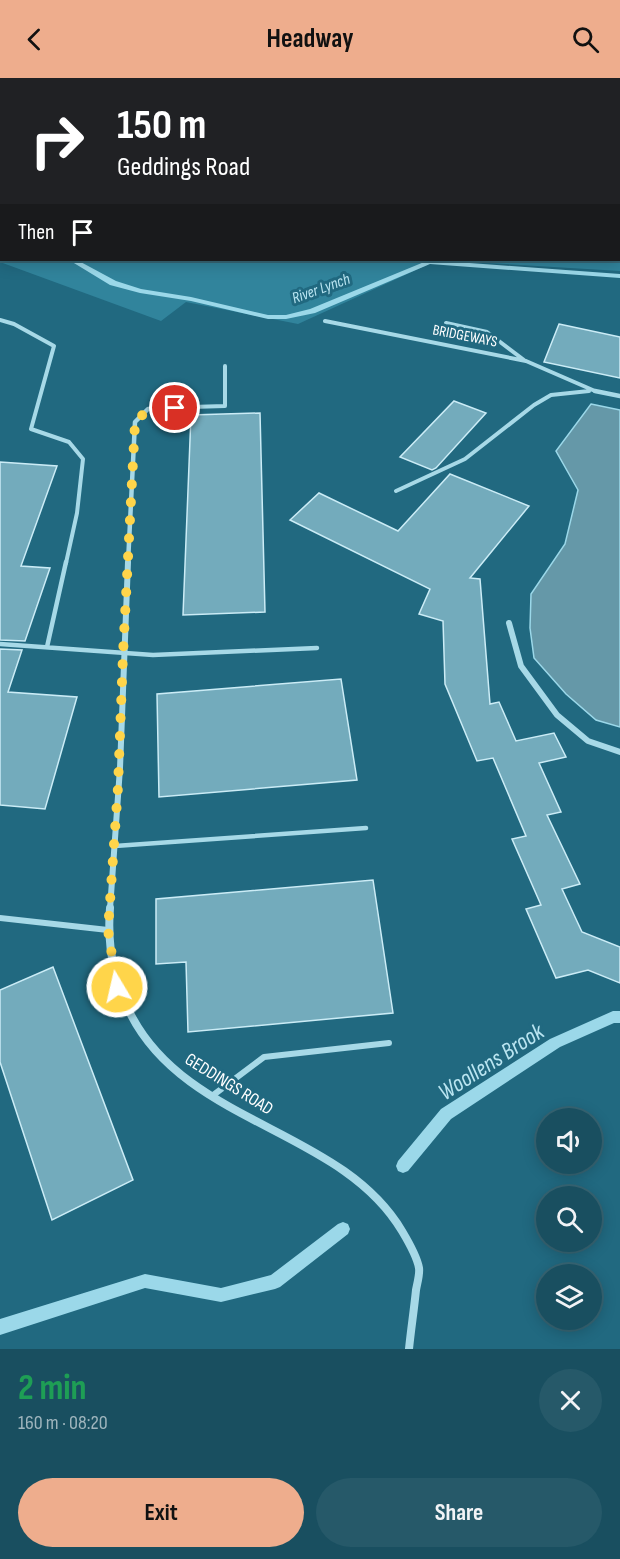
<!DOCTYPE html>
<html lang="en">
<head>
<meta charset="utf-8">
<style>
  :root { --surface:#194f60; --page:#265969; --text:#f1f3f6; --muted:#9fb5bd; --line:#376675; --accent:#eead8d }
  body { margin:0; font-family:"Sofia Sans Condensed",sans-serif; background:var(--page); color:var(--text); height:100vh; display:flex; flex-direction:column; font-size:22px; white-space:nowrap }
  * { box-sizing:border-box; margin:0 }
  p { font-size:20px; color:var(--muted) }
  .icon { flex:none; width:33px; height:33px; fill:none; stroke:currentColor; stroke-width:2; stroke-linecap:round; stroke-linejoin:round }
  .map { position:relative; height:1271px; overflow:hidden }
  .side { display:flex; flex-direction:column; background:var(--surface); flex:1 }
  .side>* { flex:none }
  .top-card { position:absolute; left:0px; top:0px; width:621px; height:183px; box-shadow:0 3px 15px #0003,0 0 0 2px var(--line); background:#202124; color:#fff; overflow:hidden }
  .controls { position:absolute; left:536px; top:1030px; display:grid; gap:12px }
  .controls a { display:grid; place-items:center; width:66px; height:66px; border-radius:50%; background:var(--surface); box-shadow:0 3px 15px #0003,0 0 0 2px var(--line); font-size:30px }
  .pin { position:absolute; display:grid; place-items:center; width:51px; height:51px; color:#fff; margin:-26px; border:3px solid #fff; border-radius:50%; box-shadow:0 2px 6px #0007 }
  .me { position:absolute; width:66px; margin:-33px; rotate:351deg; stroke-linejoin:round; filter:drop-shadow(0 0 4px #0008) }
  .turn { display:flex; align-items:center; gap:21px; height:126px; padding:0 18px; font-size:27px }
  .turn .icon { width:78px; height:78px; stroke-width:2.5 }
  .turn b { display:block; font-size:42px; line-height:51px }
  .then { display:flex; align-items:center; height:57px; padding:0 18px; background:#0003; gap:12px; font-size:22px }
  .round { display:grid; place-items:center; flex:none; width:63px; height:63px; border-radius:32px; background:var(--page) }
  .overview { display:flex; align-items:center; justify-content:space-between; height:102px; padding:0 18px }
  h1 { font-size:36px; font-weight:700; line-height:45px; color:#1e9e55 }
  .primary-button { display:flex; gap:12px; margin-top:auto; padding:12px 18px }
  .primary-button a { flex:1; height:69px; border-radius:36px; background:var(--accent); color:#111; font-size:24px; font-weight:700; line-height:69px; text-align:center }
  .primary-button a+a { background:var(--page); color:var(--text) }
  header { display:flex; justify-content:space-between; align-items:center; height:78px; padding:0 18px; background:var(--accent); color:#111; font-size:27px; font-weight:700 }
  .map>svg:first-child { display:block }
  .green { fill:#31849c }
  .water { fill:#6598a8; stroke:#9bd8e9; stroke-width:1.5 }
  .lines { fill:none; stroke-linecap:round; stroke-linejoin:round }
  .stream { fill:#9bd8e9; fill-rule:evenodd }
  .building { fill:#73abbc; stroke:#cbecf6; stroke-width:1.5 }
  .service-far2 { stroke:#a7d9e7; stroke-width:4 }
  .service-far1 { stroke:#a7d9e7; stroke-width:4.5 }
  .service { stroke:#a7d9e7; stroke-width:6 }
  .minor-far2 { stroke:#a7d9e7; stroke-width:4.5 }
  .minor-far1 { stroke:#a7d9e7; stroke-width:6 }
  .minor { stroke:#a7d9e7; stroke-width:8 }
  .route { stroke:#ffd54a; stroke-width:10; stroke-dasharray:0 18 }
  .labels { text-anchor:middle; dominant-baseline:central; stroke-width:6; stroke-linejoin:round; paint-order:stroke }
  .far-street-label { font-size:15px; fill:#fff; stroke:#216980 }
  .far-water-label { font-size:16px; font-style:italic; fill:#bae5f1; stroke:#216980 }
  .street-label { font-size:18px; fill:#fff; stroke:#216980 }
  .near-water-label { font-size:24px; font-style:italic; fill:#bae5f1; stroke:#216980 }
</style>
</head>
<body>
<header><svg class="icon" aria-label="back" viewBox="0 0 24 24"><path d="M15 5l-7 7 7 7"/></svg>Headway<svg class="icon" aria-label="search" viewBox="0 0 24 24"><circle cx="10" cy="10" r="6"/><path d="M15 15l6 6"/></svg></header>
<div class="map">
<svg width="620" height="1271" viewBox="0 0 620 1271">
  <rect width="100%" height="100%" fill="#216980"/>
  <!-- green -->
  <path class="green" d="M0,0L32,1L2,2V182H426L427,187L298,246L186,224L161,243L0,184Z
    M456,0H620V193L439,182H620V2Z"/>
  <!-- water -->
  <path class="water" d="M32,0H456L32,2Z
    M591,326L620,332V649L596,642L566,616L534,580L530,550L531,516L565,466L578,412L556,373Z"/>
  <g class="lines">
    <!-- stream -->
    <path class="stream" d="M0,165H2V170H0Z
      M69,182H77L116,203L141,211L191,219L268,237H286L310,231L429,182L620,196V200L430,186L315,235L286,241H268L191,223L140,215L110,207Z
      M613,933H620V945H614L560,969L451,1041L408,1093L403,1095L398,1093L396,1088L398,1083L441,1031L550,961Z
      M343,1144L348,1146L350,1151L348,1156L280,1209L275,1211L221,1224L145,1210L0,1257V1241L145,1196L221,1210L271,1197L338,1146Z"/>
  </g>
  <!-- building -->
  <path class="building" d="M559,246L620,259V300L544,284Z
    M454,323L486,335L436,390L432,392L400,379Z
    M260,335L265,534L183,537L191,337Z
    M0,384L57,388L21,488L50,490L25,563L0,562Z
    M450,396L529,428L470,500L480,501L490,626L499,624L516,663L554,655L566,679L539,685L561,734L547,737L580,806L562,811L582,854L620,869V905L588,892L556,900L526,831L541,827L512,761L526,758L493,680L477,683L445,606L443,543L419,536L430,511L290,442L319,415L398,453Z
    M0,571L22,572L8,614L77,619L45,731L0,727Z
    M341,601L357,702L159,719L157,616Z
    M373,802L393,935L188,954L186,884L156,886V821Z
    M53,889L133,1102L52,1142L0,984V912Z"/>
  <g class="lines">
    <!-- service-far2 -->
    <path class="service-far2" d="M0,242L14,246L54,268L31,351L69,364L83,381L77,435L66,485
      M325,243L526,283L595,313
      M446,245L487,254L524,282
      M191,329L225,328V288
      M396,413L465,381L534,327L551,317L589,313"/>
    <!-- service-far1 -->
    <path class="service-far1" d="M0,566L153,577L317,570
      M47,569L66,484
      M115,768L366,750"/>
    <!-- service -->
    <path class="service" d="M0,840L108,852
      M212,1018L264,979L389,965"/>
    <!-- minor-far2 -->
    <path class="minor-far2" d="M595,313L620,318
      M128,485L135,344L148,331L191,329"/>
    <!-- minor-far1 -->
    <path class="minor-far1" d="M509,545L521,588L557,637L588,663L620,674
      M110,831L120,690L128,484"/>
    <!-- minor -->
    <path class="minor" d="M110,830C107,867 113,901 130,935C186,1047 341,1050 402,1153C408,1163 417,1178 419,1190C420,1196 417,1206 416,1212C414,1232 411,1251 409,1271"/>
  </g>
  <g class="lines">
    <!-- route -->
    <path class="route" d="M117,909L108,852L118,709L123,576L135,345L148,331L175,330"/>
  </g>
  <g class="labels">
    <!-- far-street labels -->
    <g class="far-street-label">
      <text transform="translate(465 258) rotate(11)">BRIDGEWAYS</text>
    </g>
    <!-- far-water labels -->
    <g class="far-water-label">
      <text transform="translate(321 211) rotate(-20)">River Lynch</text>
    </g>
    <!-- street labels -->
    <g class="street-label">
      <text transform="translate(229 1006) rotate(32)">GEDDINGS ROAD</text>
    </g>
    <!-- near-water labels -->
    <g class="near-water-label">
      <text transform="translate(491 984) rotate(-33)">Woollens Brook</text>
    </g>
  </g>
</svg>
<div class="controls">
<a><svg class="icon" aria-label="sound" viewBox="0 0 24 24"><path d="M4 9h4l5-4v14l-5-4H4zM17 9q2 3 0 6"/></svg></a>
<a><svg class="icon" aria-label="search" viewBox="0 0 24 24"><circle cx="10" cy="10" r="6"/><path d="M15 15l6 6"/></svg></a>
<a><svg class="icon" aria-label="layers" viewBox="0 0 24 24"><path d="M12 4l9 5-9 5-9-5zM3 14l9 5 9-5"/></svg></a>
</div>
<div class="pin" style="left:175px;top:330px;background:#d93025"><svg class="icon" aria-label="arrive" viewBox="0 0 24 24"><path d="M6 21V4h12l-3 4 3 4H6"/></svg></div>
<svg class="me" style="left:117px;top:909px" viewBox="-20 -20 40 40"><circle r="17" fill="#ffd54a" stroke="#fff" stroke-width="3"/><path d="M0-11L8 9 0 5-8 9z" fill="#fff"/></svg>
<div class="top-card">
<div class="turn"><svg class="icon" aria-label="right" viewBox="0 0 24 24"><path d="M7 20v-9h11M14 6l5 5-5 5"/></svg><div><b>150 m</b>Geddings Road</div></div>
<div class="then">Then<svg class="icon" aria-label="arrive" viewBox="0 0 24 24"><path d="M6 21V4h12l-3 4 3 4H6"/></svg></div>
</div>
</div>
<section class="side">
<div class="overview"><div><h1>2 min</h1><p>160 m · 08:20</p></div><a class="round"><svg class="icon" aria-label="close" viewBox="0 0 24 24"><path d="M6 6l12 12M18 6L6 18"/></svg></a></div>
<div class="primary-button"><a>Exit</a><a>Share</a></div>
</section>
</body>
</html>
